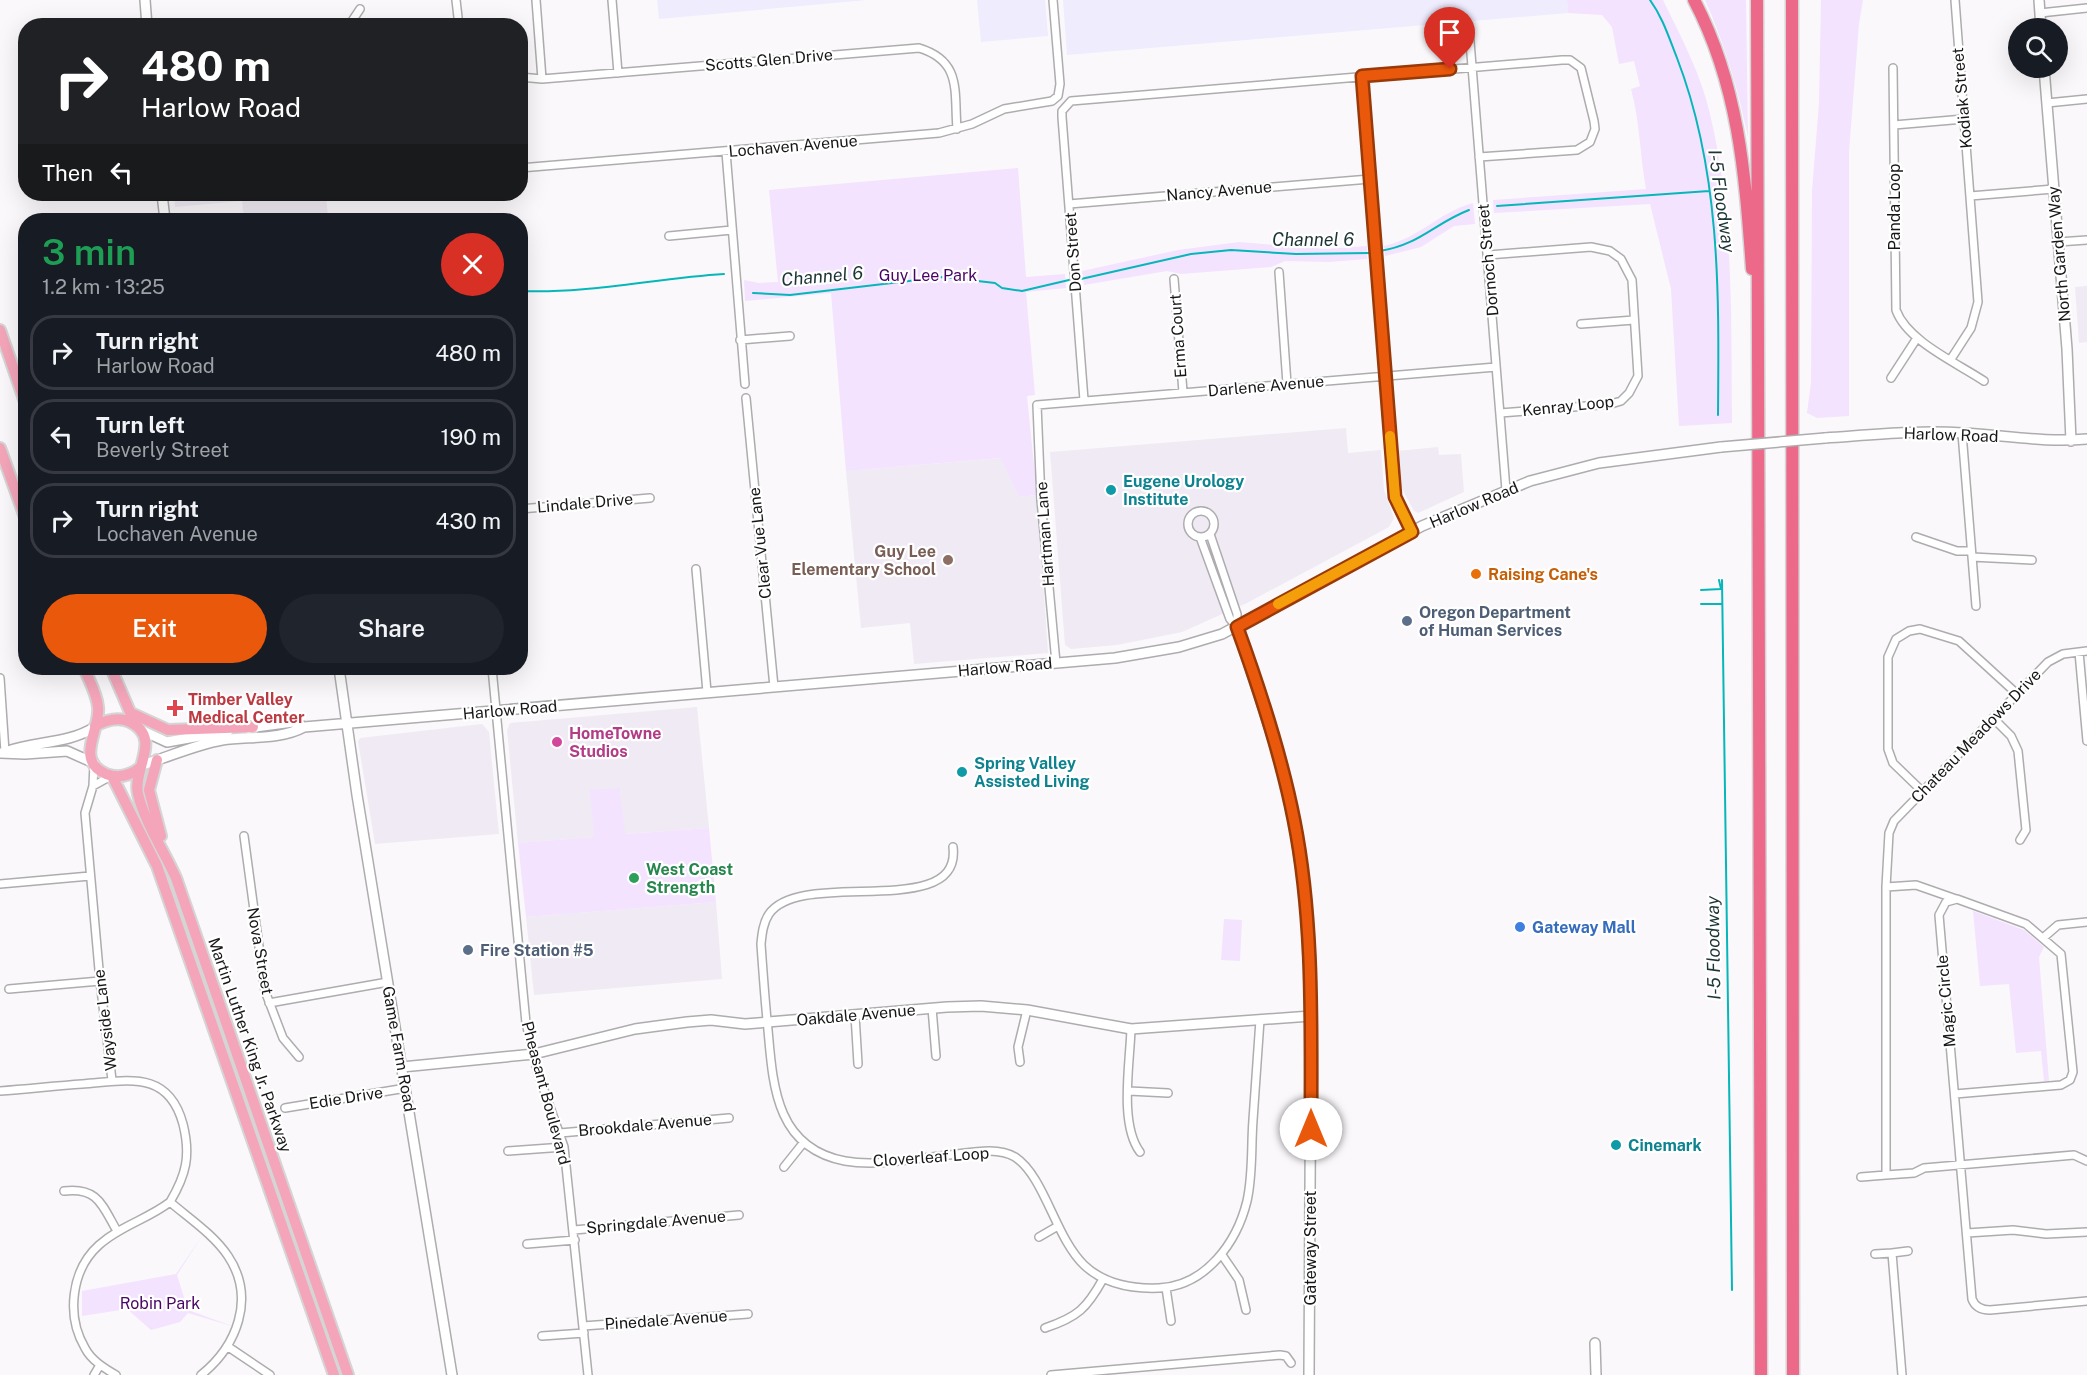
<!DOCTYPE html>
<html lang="en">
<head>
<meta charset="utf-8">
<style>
  :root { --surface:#171b24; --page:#20242c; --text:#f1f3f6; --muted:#9ea1a6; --line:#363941; --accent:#ea580c }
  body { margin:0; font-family:"Public Sans",sans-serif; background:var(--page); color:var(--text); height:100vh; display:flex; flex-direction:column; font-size:22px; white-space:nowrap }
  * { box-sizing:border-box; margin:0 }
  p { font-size:20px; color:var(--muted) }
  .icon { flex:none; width:33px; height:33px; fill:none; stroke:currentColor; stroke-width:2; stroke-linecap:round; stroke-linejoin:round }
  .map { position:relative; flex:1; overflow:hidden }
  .sheet { position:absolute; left:18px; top:213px; width:510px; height:462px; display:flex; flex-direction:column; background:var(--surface); border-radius:24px; box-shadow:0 6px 24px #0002 }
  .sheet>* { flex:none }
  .top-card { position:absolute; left:18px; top:18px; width:510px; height:183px; border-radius:24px; box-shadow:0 6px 24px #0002; background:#202124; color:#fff; overflow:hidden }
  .buttons { position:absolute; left:2008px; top:18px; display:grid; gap:12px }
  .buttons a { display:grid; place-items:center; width:60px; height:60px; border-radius:50%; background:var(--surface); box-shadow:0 6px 24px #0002; font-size:30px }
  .pin { position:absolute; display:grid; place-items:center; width:51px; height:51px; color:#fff; margin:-62px -26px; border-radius:50% 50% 50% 0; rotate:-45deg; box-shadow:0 0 6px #0007 }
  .pin .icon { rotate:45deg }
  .me { position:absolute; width:66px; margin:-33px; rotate:0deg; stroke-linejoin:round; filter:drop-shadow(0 0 4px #0008) }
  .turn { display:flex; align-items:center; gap:21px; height:126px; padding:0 24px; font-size:27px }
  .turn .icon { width:78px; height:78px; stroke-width:2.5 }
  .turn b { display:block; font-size:42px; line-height:51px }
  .then { display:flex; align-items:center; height:57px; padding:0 24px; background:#0003; gap:12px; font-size:22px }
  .round { display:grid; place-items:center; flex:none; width:63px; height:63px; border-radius:32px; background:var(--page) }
  .headline { display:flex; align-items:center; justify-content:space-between; height:102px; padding:0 24px }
  h1 { font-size:36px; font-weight:600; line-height:45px; color:#1e9e55 }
  .cta { display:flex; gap:12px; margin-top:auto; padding:12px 24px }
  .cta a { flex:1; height:69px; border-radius:36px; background:var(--accent); color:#fff; font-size:24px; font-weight:600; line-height:69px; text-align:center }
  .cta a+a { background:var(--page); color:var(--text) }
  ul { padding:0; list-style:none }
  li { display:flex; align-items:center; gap:18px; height:75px; margin:0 12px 9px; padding:0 12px; border:3px solid var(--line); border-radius:24px }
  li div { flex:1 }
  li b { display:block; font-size:22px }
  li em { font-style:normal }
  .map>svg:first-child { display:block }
  .built { fill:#f0eaf4 }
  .industrial { fill:#efecfe }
  .green { fill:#f3e3fe }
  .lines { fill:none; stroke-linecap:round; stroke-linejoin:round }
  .stream { stroke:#06b7ba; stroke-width:2 }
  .street-casing { stroke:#aeacaf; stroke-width:10 }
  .secondary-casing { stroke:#aeacaf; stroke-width:12 }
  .primary-casing { stroke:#d5d5d5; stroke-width:14 }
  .highway-casing { stroke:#d5d5d5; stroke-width:15 }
  .street { stroke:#fff; stroke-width:7 }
  .secondary { stroke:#fff; stroke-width:9 }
  .primary { stroke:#f4a5b9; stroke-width:10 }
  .highway { stroke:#ec698a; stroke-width:12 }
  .secondary-bridge-casing { stroke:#aeacaf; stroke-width:12; stroke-linecap:butt }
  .secondary-bridge { stroke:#fff; stroke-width:9 }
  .route-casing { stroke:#983908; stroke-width:15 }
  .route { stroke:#ea580c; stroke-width:10 }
  .slow { stroke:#f59e0b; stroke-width:10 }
  .culture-dot { fill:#0f9aa8; stroke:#fff; stroke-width:2 }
  .education-dot { fill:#8d6e63; stroke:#fff; stroke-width:2 }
  .food-dot { fill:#e8710a; stroke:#fff; stroke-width:2 }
  .service-dot { fill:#5c6f8a; stroke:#fff; stroke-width:2 }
  .health-dot { fill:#e0444e; stroke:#fff; stroke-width:2 }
  .hotel-dot { fill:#d1479c; stroke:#fff; stroke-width:2 }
  .leisure-dot { fill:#2e9e5b; stroke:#fff; stroke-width:2 }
  .shop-dot { fill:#3f7fe0; stroke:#fff; stroke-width:2 }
  .labels { text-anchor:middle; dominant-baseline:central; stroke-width:4.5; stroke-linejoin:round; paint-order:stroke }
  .street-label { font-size:16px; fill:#181718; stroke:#fff }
  .park-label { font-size:16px; fill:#490565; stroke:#fff }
  .culture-label { font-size:16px; font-weight:bold; fill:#0d838f; stroke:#fff; text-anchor:start }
  .education-label { font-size:16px; font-weight:bold; fill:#785e54; stroke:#fff; text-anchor:end }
  .food-label { font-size:16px; font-weight:bold; fill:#c56008; stroke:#fff; text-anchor:start }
  .service-label { font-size:16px; font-weight:bold; fill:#4e5e75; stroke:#fff; text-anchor:start }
  .health-label { font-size:16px; font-weight:bold; fill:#be3a42; stroke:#fff; text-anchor:start }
  .hotel-label { font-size:16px; font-weight:bold; fill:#b23c85; stroke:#fff; text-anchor:start }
  .leisure-label { font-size:16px; font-weight:bold; fill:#27864d; stroke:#fff; text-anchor:start }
  .shop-label { font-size:16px; font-weight:bold; fill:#366cbe; stroke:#fff; text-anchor:start }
  .water-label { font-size:18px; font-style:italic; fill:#1d3535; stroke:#fff }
</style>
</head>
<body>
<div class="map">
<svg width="2087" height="1375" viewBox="0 0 2087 1375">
  <rect width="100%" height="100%" fill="#faf8fb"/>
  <!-- built -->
  <path class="built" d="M174,194H326L328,220H244L242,201L175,207Z
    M2087,286V342L2079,343L2075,287Z
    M1346,428L1348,453L1381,450L1384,490L1394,518L1389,527L1247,603L1182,632L1117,645L1071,649L1065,645L1050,452Z
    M1438,447L1439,455L1461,454L1464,492L1418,513L1414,511L1400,485L1397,451Z
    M1002,458L1019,497L1037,495L1048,653L914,664L910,623L861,628L846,471Z
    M697,707L709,828L624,834L620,788L595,837L518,843L507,730L510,723Z
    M482,724L489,732L499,834L375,844L358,741L360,738Z
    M716,902L722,979L534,995L526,917Z"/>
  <!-- industrial -->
  <path class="industrial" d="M657,0H867L659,19Z
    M977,0H1045L1048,36L981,42Z
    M1063,0H1567L1568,13L1067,55Z"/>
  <!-- green -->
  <path class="green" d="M1567,0H1663C1681,37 1701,74 1710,114C1734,215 1731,320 1732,423L1679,426L1671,289L1650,204L1494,213L1493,200L1646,189C1640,156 1640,122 1631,89L1640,86L1634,61L1619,64L1612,27L1602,15L1568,13Z
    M1705,0H1746L1748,137C1738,89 1725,45 1705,0Z
    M1821,0H1863L1859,24L1849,152V416L1817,418L1807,413L1811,383L1812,191L1819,103Z
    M1018,168L1026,277L1065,274L1066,288L1026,292L1035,395L1027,396L1037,495L1019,497L1001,458L846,471L831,293L745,301L744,280L759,283L778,282L769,190Z
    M1473,203L1475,224L1454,226L1421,247L1385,256L1384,246C1422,237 1437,213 1473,203Z
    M1239,242L1325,249L1367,246V259L1329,262L1285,261L1271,267L1181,274L1167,271L1084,285L1082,271L1178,250Z
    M620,788L625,834L709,828L716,902L526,917L518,843L594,837L590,790Z
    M1973,911L2024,930L2044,947L2039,957L2049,1081H2044L2041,1051L2016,1053L2009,984L1980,986Z
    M1224,919L1242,920L1240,961L1221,960Z
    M202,1236L177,1275L188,1310L235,1327L188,1313L180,1322L151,1330L127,1309L82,1316V1291L176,1274Z"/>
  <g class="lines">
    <!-- stream -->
    <path class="stream" d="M1650,0C1663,18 1669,38 1677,58C1721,172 1719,295 1718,415
      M1497,206L1709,191
      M1380,251C1419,245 1435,223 1469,210
      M1081,279L1191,254L1231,250L1296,254L1369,253
      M520,291C589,294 656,278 724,274
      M753,293L790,295L943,277L995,283L1002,288L1022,291L1069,280
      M1722,580L1732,1290
      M1701,590L1721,589L1719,580
      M1701,604H1722"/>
    <defs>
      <path id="street" d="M456,0L459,26
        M536,0L542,79
        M612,0L618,73
        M2040,13L2087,8
        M353,26L352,21L360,9
        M1469,29L1506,490
        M1893,68L1896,310C1907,341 1957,363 1984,381
        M520,77L542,79L919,48C962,61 954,91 957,129
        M1362,77L1395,497L1412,532
        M2047,103L2087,99
        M1894,125L1964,119
        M726,152L745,384
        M520,168L939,133L972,124L1004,109L1052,101L1058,96L1060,84L1053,0
        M1970,196L2054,189
        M1069,204L1370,179
        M669,236L732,230
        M2058,242L2087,240
        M1488,255L1591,247L1610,251L1621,259L1632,280L1638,376L1629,393L1621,401L1611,404L1500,413
        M1279,272L1287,384
        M1174,279L1183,392
        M1581,324L1634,320
        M740,340L790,336
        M1951,359L1971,328L1978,302L1955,0
        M1891,378L1917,338
        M746,398L774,687
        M1084,400L1062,117V111L1071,101L1562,60H1570L1581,68L1594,121L1595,129L1590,142L1577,150L1479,157
        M1962,433L1976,606
        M520,509L650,498
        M1188 524a13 13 0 1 1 26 0a13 13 0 1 1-26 0Z
        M1210,534L1237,614V627
        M1200,537L1230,619L1237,627
        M1916,537L1957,551H1971
        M1972,557L2032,560
        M696,569L707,692
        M2079,652L2087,741
        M1056,663L1041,500L1037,405L1496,367
        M492,668L526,1023L538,1073L564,1147L588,1375
        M0,678L5,752
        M1993,718L2011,736L2018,751L2026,830L2020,840
        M94,764L93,786L85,813L100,981L112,1080
        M93,786L111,776
        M1922,791L1893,763L1888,749V657L1896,639L1909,631L1920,629L1959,641L2016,693
        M244,836L265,991L283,1038L299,1057
        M953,847C962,922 801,867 769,914C763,923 762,934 761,944C763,973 765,1001 768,1030C773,1086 776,1148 845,1161C878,1167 916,1158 949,1155C969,1153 997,1146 1015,1157C1045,1177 1055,1237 1084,1265C1104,1284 1133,1289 1159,1288C1206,1286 1237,1242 1247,1201C1253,1175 1251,1146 1253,1120C1255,1087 1258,1053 1260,1020
        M0,884L90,876
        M1886,887L1889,833L1894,821L2048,662L2063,654L2087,651
        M1956,899L1916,885L1886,887V1175L1914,1173L1924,1168L2074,1155L2087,1161
        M2043,938L2058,925L2087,922
        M9,989L100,981
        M269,1003L388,982
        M932,1008L936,1056
        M855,1015L858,1064
        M1131,1029C1130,1063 1119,1124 1140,1152
        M1020,1062L1018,1047L1027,1010
        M0,1091C27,1089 55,1086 82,1084C127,1081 168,1069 183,1124C191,1156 186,1175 170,1202
        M1129,1091L1168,1093
        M1955,1094L2061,1085L2070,1080L2073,1072L2061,954L2026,924L1957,899L1946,902L1939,915L1972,1299C1975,1307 1981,1310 1990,1310L2087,1301
        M285,1108L406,1088
        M560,1133L729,1118
        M508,1151L564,1147
        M784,1167L804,1142
        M1861,1177L1886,1175
        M64,1191C98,1187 102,1205 117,1231
        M574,1230L739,1215
        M1967,1233L2013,1230L2046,1234L2087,1232
        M1039,1237L1058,1226
        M527,1244L575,1240
        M1875,1254L1892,1253
        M1222,1255L1239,1280L1246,1310
        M1166,1288L1171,1321
        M583,1326L748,1314
        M1045,1328C1078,1317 1087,1308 1103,1279
        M542,1336L584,1333
        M227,1346L270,1375
        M94,1375L100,1365
        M116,1375C104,1368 91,1360 85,1348C66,1316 71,1270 99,1245C120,1226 148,1219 170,1202C190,1219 214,1235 228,1256C256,1298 237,1346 201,1375
        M1051,1375L1280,1355L1286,1356L1291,1363
        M1902,1375L1892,1253L1908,1251"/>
      <path id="secondary" d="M145,0L147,26
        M2039,0L2041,28
        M2044,68L2067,349L2071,441
        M162,194L165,220
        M1825,438C1871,435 1917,430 1963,433C2005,435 2045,443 2087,439
        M1237,627L1283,770L1294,822L1307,910L1311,1016L1309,1375
        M339,668L357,795L452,1375
        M248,728L293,722L304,727
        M141,730L167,742L228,731
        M8,751C37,741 68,744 95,727
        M0,753L25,754L67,751L94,763
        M142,765C169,757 194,745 222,740C249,736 280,740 304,727L1115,658L1179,647L1222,634L1422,526L1530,481L1599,463L1721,447
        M402,1067L534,1054L635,1029L687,1022L711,1020L745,1024L947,1007L981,1006L1027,1010L1131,1029L1311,1016
        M1595,1343L1596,1375"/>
      <path id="primary" d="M0,330L26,405
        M0,448L26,520
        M84,668C89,680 97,694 98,707C101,729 74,760 106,774C119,779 131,775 141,767
        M111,668L133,719
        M131,713L168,730L253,727
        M95,726C106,720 118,716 130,722C163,738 132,770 138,794C145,823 164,851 176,878L348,1375
        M157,760L149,790L161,836
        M112,776L157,866L334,1375"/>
      <path id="highway" d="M1694,0C1739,86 1745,174 1752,269
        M1757,0L1761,1375
        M1792,0L1793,1375"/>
    </defs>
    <!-- street casing -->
    <use href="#street" class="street-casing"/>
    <!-- secondary casing -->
    <use href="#secondary" class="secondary-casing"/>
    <!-- primary casing -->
    <use href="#primary" class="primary-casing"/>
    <!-- highway casing -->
    <use href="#highway" class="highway-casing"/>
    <!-- street -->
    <use href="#street" class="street"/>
    <!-- secondary -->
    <use href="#secondary" class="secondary"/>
    <!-- primary -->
    <use href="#primary" class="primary"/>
    <!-- highway -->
    <use href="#highway" class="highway"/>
    <defs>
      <path id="secondary-bridge" d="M1721,447L1825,438"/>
    </defs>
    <!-- secondary-bridge casing -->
    <use href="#secondary-bridge" class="secondary-bridge-casing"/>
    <!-- secondary-bridge -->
    <use href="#secondary-bridge" class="secondary-bridge"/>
  </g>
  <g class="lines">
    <defs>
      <path id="route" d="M1311,1129C1311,1026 1314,921 1294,820C1281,754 1260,690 1237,627L1412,532L1395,497L1362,76L1450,69"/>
    </defs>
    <!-- route casing -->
    <use href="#route" class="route-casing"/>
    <!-- route -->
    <use href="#route" class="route"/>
    <!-- slow -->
    <path class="slow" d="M1278,604L1412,532L1395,497L1390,436"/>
  </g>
  <!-- markers -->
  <g class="culture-dot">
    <circle cx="1111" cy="490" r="6"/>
    <circle cx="962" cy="772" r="6"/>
    <circle cx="1616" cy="1145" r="6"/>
  </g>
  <circle class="education-dot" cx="948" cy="560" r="6"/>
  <circle class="food-dot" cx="1476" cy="574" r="6"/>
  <g class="service-dot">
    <circle cx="1407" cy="621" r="6"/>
    <circle cx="468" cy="950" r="6"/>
  </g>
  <path class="health-dot" d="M172 699h6v6h6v6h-6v6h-6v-6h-6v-6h6z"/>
  <circle class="hotel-dot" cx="557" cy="742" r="6"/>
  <circle class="leisure-dot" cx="634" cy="878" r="6"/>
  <circle class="shop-dot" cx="1520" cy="927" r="6"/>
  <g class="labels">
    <!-- street labels -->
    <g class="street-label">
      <text transform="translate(769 60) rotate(-5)">Scotts Glen Drive</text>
      <text transform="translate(1962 98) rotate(-95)">Kodiak Street</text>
      <text transform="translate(793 146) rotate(-5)">Lochaven Avenue</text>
      <text transform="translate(1219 191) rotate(-5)">Nancy Avenue</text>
      <text transform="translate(1894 207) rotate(-90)">Panda Loop</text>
      <text transform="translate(1073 252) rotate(-94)">Don Street</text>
      <text transform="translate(2059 254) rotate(-95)">North Garden Way</text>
      <text transform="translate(1488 260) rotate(-95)">Dornoch Street</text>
      <text transform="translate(1178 336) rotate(-94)">Erma Court</text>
      <text transform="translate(1266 386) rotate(-5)">Darlene Avenue</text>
      <text transform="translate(1568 406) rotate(-6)">Kenray Loop</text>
      <text transform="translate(1951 435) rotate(2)">Harlow Road</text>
      <text transform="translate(585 503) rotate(-5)">Lindale Drive</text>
      <text transform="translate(1474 505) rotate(-23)">Harlow Road</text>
      <text transform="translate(1045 534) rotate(-94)">Hartman Lane</text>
      <text transform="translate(760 543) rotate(-96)">Clear Vue Lane</text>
      <text transform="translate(1005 667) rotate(-5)">Harlow Road</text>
      <text transform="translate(510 710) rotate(-5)">Harlow Road</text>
      <text transform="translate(1976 736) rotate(-46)">Chateau Meadows Drive</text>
      <text transform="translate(260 951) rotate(80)">Nova Street</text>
      <text transform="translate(1946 1001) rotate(-95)">Magic Circle</text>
      <text transform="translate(856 1015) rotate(-5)">Oakdale Avenue</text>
      <text transform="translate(105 1020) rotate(-97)">Wayside Lane</text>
      <text transform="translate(250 1045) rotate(71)">Martin Luther King Jr. Parkway</text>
      <text transform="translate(399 1049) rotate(80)">Game Farm Road</text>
      <text transform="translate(546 1093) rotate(75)">Pheasant Boulevard</text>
      <text transform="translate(346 1098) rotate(-9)">Edie Drive</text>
      <text transform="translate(645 1125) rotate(-5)">Brookdale Avenue</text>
      <text transform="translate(931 1157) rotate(-4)">Cloverleaf Loop</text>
      <text transform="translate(656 1222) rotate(-5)">Springdale Avenue</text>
      <text transform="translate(1310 1248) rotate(-90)">Gateway Street</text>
      <text transform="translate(666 1320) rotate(-4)">Pinedale Avenue</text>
    </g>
    <!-- park labels -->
    <g class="park-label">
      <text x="928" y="275">Guy Lee Park</text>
      <text x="160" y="1303">Robin Park</text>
    </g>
    <!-- culture labels -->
    <g class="culture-label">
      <text x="1123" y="481">Eugene Urology<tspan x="1123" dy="18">Institute</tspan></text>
      <text x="974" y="763">Spring Valley<tspan x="974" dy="18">Assisted Living</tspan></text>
      <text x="1628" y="1145">Cinemark</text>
    </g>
    <!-- education labels -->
    <g class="education-label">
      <text x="936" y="551">Guy Lee<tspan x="936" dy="18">Elementary School</tspan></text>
    </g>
    <!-- food labels -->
    <g class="food-label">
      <text x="1488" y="574">Raising Cane's</text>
    </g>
    <!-- service labels -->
    <g class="service-label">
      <text x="1419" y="612">Oregon Department<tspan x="1419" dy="18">of Human Services</tspan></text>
      <text x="480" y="950">Fire Station #5</text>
    </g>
    <!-- health labels -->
    <g class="health-label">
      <text x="188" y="699">Timber Valley<tspan x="188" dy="18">Medical Center</tspan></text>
    </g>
    <!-- hotel labels -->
    <g class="hotel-label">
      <text x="569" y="733">HomeTowne<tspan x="569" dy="18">Studios</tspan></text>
    </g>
    <!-- leisure labels -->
    <g class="leisure-label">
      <text x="646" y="869">West Coast<tspan x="646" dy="18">Strength</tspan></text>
    </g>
    <!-- shop labels -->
    <g class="shop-label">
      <text x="1532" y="927">Gateway Mall</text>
    </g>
    <!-- water labels -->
    <g class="water-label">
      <text transform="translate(1722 201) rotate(82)">I-5 Floodway</text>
      <text x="1313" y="239">Channel 6</text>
      <text transform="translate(822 276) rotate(-5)">Channel 6</text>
      <text transform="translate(1713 948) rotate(-91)">I-5 Floodway</text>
    </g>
  </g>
</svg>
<div class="buttons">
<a><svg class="icon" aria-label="search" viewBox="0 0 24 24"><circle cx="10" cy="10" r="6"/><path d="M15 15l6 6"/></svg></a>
</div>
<div class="pin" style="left:1450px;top:69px;background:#d93025"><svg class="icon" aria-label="arrive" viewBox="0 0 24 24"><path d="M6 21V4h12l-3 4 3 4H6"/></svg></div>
<svg class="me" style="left:1311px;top:1129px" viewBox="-20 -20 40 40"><circle r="19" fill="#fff"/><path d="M0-13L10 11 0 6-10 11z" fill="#ea580c"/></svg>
<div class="top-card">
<div class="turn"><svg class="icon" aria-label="right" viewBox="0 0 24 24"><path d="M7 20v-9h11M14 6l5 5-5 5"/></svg><div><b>480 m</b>Harlow Road</div></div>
<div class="then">Then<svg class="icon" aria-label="left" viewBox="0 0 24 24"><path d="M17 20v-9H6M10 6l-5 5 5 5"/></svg></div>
</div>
<section class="sheet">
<div class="headline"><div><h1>3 min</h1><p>1.2 km · 13:25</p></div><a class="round" style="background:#d93025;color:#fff"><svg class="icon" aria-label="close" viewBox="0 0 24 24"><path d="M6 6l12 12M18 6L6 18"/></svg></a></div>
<ul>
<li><svg class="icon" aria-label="right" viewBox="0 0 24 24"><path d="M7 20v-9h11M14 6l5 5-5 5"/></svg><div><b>Turn right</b><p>Harlow Road</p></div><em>480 m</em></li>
<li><svg class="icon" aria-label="left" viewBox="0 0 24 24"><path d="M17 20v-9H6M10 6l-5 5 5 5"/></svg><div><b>Turn left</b><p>Beverly Street</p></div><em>190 m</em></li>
<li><svg class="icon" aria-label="right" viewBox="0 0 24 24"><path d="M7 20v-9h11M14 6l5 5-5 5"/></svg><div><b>Turn right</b><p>Lochaven Avenue</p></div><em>430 m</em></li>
</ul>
<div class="cta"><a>Exit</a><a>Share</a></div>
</section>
</div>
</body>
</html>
